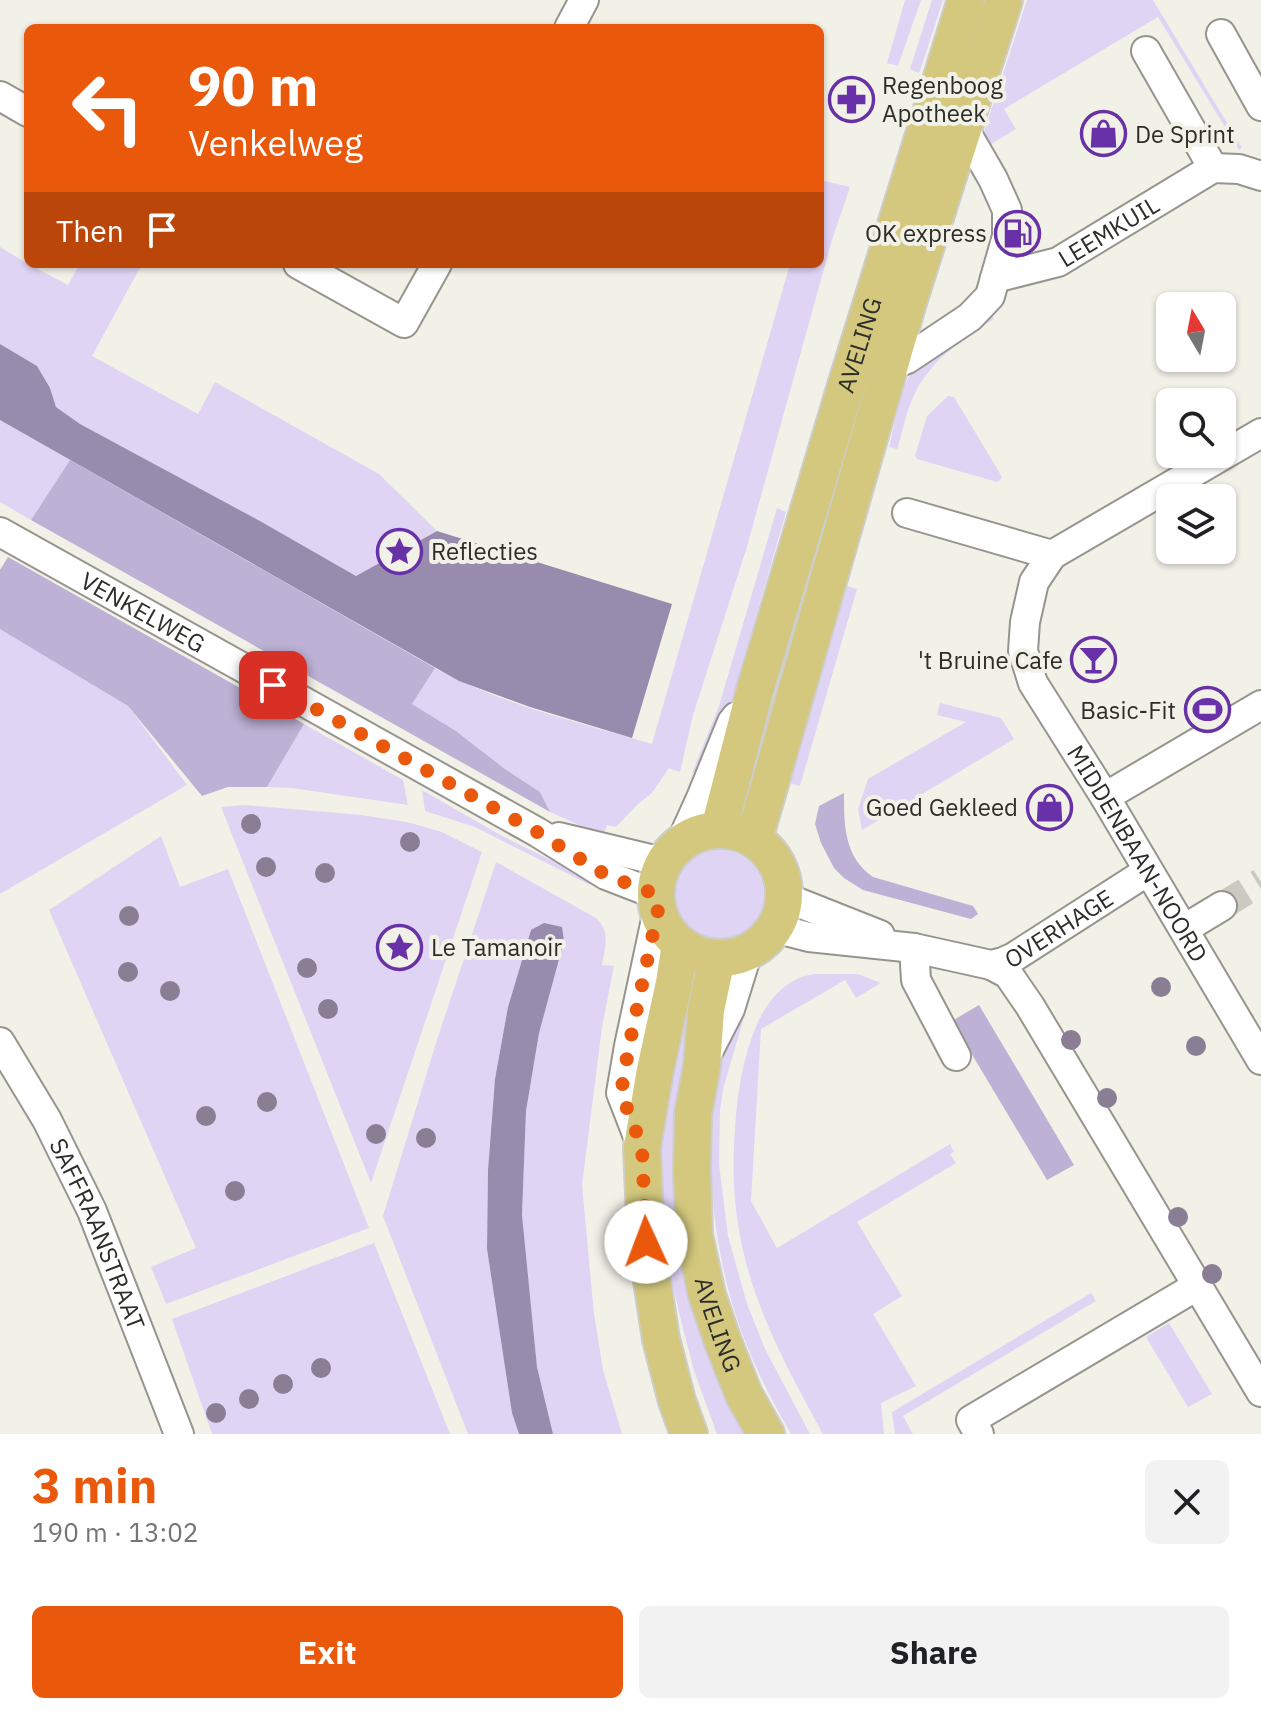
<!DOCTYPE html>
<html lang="en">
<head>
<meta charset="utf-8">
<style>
  :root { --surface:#fff; --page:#f2f2f2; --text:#202124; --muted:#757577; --accent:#ea580c }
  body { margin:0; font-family:"IBM Plex Sans",sans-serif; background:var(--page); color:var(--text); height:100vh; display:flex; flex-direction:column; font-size:30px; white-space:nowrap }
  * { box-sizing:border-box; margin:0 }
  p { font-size:26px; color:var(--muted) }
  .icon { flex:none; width:44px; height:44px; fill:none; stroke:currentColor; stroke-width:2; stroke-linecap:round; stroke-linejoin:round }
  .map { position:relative; height:1434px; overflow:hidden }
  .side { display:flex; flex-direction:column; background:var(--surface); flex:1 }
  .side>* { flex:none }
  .top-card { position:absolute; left:24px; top:24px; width:800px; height:244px; border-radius:12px; box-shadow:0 2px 6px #0004; background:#ea580c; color:#fff; overflow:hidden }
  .needle { width:52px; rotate:350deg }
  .controls { position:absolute; left:1156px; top:292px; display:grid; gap:16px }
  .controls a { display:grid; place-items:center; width:80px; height:80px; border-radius:12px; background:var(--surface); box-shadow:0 2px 6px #0004; font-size:40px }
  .pin { position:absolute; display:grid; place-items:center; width:68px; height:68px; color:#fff; margin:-34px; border-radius:16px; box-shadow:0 4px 12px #0006 }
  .me { position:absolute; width:88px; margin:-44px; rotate:358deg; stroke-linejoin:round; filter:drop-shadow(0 0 6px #0008) }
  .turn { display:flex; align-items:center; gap:28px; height:168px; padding:0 32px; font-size:36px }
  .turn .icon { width:104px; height:104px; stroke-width:2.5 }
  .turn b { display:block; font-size:56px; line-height:68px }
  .then { display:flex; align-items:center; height:76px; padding:0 32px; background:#0003; gap:16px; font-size:30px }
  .round { display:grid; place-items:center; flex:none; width:84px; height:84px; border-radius:12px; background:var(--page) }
  .head { display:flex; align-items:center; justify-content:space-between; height:136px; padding:0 32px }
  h1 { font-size:48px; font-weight:700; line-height:60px; color:var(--accent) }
  .cta { display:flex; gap:16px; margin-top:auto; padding:16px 32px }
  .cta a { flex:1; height:92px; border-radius:12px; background:var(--accent); color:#fff; font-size:32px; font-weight:700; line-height:92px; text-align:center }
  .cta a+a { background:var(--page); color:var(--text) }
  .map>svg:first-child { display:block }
  .green { fill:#dfd4f4 }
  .forest { fill:#bdb1d5 }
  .water { fill:#978bae }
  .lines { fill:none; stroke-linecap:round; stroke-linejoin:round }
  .minor-tunnel { stroke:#cbcac2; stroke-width:28; stroke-dasharray:28 14; stroke-linecap:butt }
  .minor-casing { stroke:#96958d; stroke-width:32 }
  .major-casing { stroke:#cdcdcc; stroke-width:40 }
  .minor { stroke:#fff; stroke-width:28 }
  .major { stroke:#d3c87d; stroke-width:36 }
  .tree { fill:#8a7e94 }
  .route { stroke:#ea580c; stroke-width:14; stroke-dasharray:0 25.2 }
  .labels { text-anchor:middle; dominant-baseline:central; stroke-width:8; stroke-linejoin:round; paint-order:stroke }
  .poi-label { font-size:24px; fill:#2d2d2a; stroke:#f2f1e8; text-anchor:start }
  .street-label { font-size:24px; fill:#2d2d2a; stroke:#f2f1e8 }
</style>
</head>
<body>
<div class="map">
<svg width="1261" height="1434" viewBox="0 0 1261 1434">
  <rect width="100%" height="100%" fill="#f2f1e8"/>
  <!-- green -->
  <path class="green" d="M905,0H921L898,66L887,63Z
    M932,0H943L920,71L918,73L910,69Z
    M1027,0H1153L1242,148L1239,150L1158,17L1004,109L1016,129L988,146L985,139L984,132Z
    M820,180L850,187L832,240L746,550L693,715L680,772L669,768L652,793L638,804L616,827L607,825L603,836L550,812L540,792L505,769L456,731L412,704L435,668C502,705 579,722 652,744L790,264H820Z
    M0,247L28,264L68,285L80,264H142L92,356L198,414L215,382L379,474L437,531L356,576L260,521L80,424L56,407L50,388L37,366L0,344Z
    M992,316L994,319C963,338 930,361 914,395C906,411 903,431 897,449L889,447C896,419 900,387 916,364Z
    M948,396L954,397L1002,477L1000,480L997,482L917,459L915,456L927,416Z
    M0,420L70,460L31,520L0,502Z
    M777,508L786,512L737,683L729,710L704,770L692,773L719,706Z
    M847,586L857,589L800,786L781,781L790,750L811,708L820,680Z
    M0,628L128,706L187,785L0,894Z
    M940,703L1001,718L1014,739L862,830L858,809L868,779L966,722L937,715Z
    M304,724L403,780L408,805L292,788L267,787Z
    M422,790L502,836L592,880L590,885L475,827L425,811Z
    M245,805L361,815L407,822L442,832L482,852L371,1183L221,807Z
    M161,836L180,887L228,869L369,1228L166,1304L151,1267L196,1248L49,910Z
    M674 895a45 45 0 1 1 90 0a45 45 0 1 1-90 0Z
    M496,862L596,918C611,933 605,945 602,965L614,966L602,1027L582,1185L594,1314L603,1370L622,1434H553L537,1367L522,1215L526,1111L539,1033L531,930L508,1007L495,1079L488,1170L487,1249L512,1413L519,1434H468L383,1216L436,1043Z
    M815,974H858L881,983L856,998L845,980L761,1029L751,1201L777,1248L950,1144L954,1152L950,1154L956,1163L857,1222L902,1296L873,1314L916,1386L881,1403L884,1434H823C766,1331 725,1251 735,1129C737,1099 741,1068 751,1040C761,1009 781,978 815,974Z
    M676,1014L696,1018L723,1387L744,1434H717L694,1371L681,1320L669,1270L664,1235L660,1136Z
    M745,1014L723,1089L720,1111L719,1164L728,1236L747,1304L765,1349L810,1434H791C779,1413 767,1391 757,1369C728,1307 714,1240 711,1172C710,1148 709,1124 713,1099C718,1070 727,1043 735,1016Z
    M374,1243L450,1434H212L172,1319Z
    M1091,1293L1096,1301L903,1416L913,1434H895L892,1412Z
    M1169,1323L1212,1394L1188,1407L1146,1337Z"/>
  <!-- forest -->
  <path class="forest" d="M70,460L435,668L412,704L456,731L505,769L540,792L550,812L31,520Z
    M8,557L304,724L267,787H228L202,796L128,706L0,629V570Z
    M844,793C844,825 844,857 873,877L973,906L978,914L971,919L863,890L844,878L834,868L821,843L815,824L819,806Z
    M979,1005L1074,1165L1047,1180L952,1021Z"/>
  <!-- water -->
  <path class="water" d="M0,344L37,366L50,388L56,407L80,424L260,521L356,576L437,531L672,604L632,738L530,707L459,681L0,420Z
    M544,923L562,927L564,941L539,1033L526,1111L522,1215L537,1367L553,1434H519L512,1413L487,1249L488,1170L495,1079L508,1007L531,930Z"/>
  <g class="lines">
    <!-- minor-tunnel -->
    <path class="minor-tunnel" d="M1222,906L1261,882"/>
    <defs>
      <g id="minor">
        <path d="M569,28L584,0"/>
        <path d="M1221,34L1261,106"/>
        <path d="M1146,51L1213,168"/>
        <path d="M0,96L28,112"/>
        <path d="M298,264L404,323L437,264"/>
        <path id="s1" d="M995,278L1058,262L1213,168L1239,169L1261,176"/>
        <path d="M889,366L907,359L970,317L990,296L995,278L1007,236V210L993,179L963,127"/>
        <path id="s2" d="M1261,433L1052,555L1034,582L1025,622L1023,651L1033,683L1105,797L1261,1060"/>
        <path d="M907,513L1052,555"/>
        <path id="s3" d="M0,532L537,832L606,875L655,894"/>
        <path d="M1105,797L1261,705"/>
        <path d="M559,837L663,862"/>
        <path d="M681,842L701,798L732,722L736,717"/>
        <path d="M784,897L880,935"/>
        <path id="s4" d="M774,928L809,937L914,948L991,965L1003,962L1014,957L1148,871"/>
        <path d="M1184,929L1222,906"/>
        <path d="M914,948L916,980L956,1056"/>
        <path d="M991,965L1008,974L1030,1006L1261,1392"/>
        <path id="s5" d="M0,1042L47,1120L92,1211L179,1434"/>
        <path d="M707,1054L730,1009L748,951"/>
        <path d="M642,1147L621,1093L629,1046L658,910"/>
        <path d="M979,1434L971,1420L1197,1286"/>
      </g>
      <g id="major">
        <path id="s6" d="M719,829L755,690L846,386L966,0"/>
        <circle cx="720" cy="894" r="64"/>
        <path d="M754,839L908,302L1004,0"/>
        <path d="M680,944L674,983L655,1070L642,1147L646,1242L661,1339L677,1401L689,1434"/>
        <path id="s7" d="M717,958L706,1010L702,1066L693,1114L692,1171L694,1235L707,1295L723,1342L744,1395L766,1434"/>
      </g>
    </defs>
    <!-- minor casing -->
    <use href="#minor" class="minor-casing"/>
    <!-- major casing -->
    <use href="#major" class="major-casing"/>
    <!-- minor -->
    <use href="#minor" class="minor"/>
    <!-- major -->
    <use href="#major" class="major"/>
  </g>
  <!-- trees -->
  <g class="tree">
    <circle cx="251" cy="824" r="10"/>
    <circle cx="410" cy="842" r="10"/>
    <circle cx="266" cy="867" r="10"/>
    <circle cx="325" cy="873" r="10"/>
    <circle cx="129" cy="916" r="10"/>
    <circle cx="307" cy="968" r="10"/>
    <circle cx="128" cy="972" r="10"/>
    <circle cx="1161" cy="987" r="10"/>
    <circle cx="170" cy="991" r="10"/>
    <circle cx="328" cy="1009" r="10"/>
    <circle cx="1071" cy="1040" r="10"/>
    <circle cx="1196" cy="1046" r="10"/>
    <circle cx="1107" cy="1098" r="10"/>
    <circle cx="267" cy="1102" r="10"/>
    <circle cx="206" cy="1116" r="10"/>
    <circle cx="376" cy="1134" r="10"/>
    <circle cx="426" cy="1138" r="10"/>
    <circle cx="235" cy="1191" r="10"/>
    <circle cx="1178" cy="1217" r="10"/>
    <circle cx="1212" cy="1274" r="10"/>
    <circle cx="321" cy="1368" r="10"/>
    <circle cx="283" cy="1384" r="10"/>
    <circle cx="249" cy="1399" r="10"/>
    <circle cx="216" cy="1413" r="10"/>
  </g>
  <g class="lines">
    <!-- route -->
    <path class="route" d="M273,685L537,832L606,875L655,894L658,910L629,1046L621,1093L642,1147L646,1242"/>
  </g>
  <!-- icons -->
  <defs>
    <symbol id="pharmacy-ring" viewBox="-11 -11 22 22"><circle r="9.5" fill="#f2f1e8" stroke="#6931a7" stroke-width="1.5"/><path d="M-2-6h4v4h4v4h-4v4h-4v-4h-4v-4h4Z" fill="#6931a7"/></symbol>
    <symbol id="shop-ring" viewBox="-11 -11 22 22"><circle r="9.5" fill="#f2f1e8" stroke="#6931a7" stroke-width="1.5"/><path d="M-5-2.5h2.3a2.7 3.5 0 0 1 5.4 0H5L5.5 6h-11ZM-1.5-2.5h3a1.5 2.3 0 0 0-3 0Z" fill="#6931a7"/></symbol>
    <symbol id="fuel-ring" viewBox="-11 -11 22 22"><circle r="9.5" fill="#f2f1e8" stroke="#6931a7" stroke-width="1.5"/><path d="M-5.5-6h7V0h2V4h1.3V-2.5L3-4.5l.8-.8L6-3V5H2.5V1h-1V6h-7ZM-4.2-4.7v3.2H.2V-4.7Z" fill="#6931a7"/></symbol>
    <symbol id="sight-ring" viewBox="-11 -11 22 22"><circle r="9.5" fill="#f2f1e8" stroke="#6931a7" stroke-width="1.5"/><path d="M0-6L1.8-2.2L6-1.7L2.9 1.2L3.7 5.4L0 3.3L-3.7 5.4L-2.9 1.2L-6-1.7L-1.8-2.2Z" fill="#6931a7"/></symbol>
    <symbol id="bar-ring" viewBox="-11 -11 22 22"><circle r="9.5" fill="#f2f1e8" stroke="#6931a7" stroke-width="1.5"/><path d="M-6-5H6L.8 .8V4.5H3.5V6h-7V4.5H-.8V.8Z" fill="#6931a7"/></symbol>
    <symbol id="stadium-ring" viewBox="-11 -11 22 22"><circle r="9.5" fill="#f2f1e8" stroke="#6931a7" stroke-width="1.5"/><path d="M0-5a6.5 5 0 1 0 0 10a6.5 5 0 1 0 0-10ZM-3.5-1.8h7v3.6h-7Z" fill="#6931a7"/></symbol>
  </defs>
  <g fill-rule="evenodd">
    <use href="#pharmacy-ring" x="826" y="74" width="51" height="51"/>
    <use href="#shop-ring" x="1078" y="108" width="51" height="51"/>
    <use href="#fuel-ring" x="992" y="208" width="51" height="51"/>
    <use href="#sight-ring" x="374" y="526" width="51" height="51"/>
    <use href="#bar-ring" x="1068" y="634" width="51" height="51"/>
    <use href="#stadium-ring" x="1182" y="684" width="51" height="51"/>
    <use href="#shop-ring" x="1024" y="782" width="51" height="51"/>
    <use href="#sight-ring" x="374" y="922" width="51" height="51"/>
  </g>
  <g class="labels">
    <!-- poi labels -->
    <g class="poi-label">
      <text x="882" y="85">Regenboog<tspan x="882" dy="28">Apotheek</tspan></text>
      <text x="1135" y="134">De Sprint</text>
      <text x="987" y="233" text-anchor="end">OK express</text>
      <text x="431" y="551">Reflecties</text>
      <text x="1063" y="660" text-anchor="end">'t Bruine Cafe</text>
      <text x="1176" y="710" text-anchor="end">Basic-Fit</text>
      <text x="1018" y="807" text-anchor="end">Goed Gekleed</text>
      <text x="431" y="947">Le Tamanoir</text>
    </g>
    <!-- street labels -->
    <g class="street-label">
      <text stroke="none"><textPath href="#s1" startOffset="124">LEEMKUIL</textPath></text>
      <text stroke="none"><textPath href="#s6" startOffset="504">AVELING</textPath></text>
      <text stroke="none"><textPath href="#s3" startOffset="164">VENKELWEG</textPath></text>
      <text stroke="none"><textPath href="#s2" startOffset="578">MIDDENBAAN-NOORD</textPath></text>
      <text stroke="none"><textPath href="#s4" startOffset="298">OVERHAGE</textPath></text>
      <text stroke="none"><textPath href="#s5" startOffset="216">SAFFRAANSTRAAT</textPath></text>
      <text stroke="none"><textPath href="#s7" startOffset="372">AVELING</textPath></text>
    </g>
  </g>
</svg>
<div class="controls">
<a><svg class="needle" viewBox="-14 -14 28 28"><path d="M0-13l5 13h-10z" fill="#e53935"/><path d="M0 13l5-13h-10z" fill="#757577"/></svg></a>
<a><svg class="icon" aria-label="search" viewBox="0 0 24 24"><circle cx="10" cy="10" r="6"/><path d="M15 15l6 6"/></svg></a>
<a><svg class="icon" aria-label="layers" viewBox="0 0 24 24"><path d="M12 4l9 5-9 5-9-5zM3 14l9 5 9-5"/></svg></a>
</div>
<div class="pin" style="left:273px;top:685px;background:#d93025"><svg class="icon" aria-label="arrive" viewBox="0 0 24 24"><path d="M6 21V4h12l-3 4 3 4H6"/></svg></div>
<svg class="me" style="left:646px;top:1242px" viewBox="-20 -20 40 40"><circle r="19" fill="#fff"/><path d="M0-13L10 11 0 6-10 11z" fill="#ea580c"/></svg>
<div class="top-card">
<div class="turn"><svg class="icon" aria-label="left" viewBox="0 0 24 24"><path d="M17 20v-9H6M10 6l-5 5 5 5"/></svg><div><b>90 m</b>Venkelweg</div></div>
<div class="then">Then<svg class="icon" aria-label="arrive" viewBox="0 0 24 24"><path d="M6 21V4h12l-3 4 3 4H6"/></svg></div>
</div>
</div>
<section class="side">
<div class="head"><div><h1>3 min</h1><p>190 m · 13:02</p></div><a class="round"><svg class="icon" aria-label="close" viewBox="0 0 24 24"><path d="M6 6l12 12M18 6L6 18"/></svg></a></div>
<div class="cta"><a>Exit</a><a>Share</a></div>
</section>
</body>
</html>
